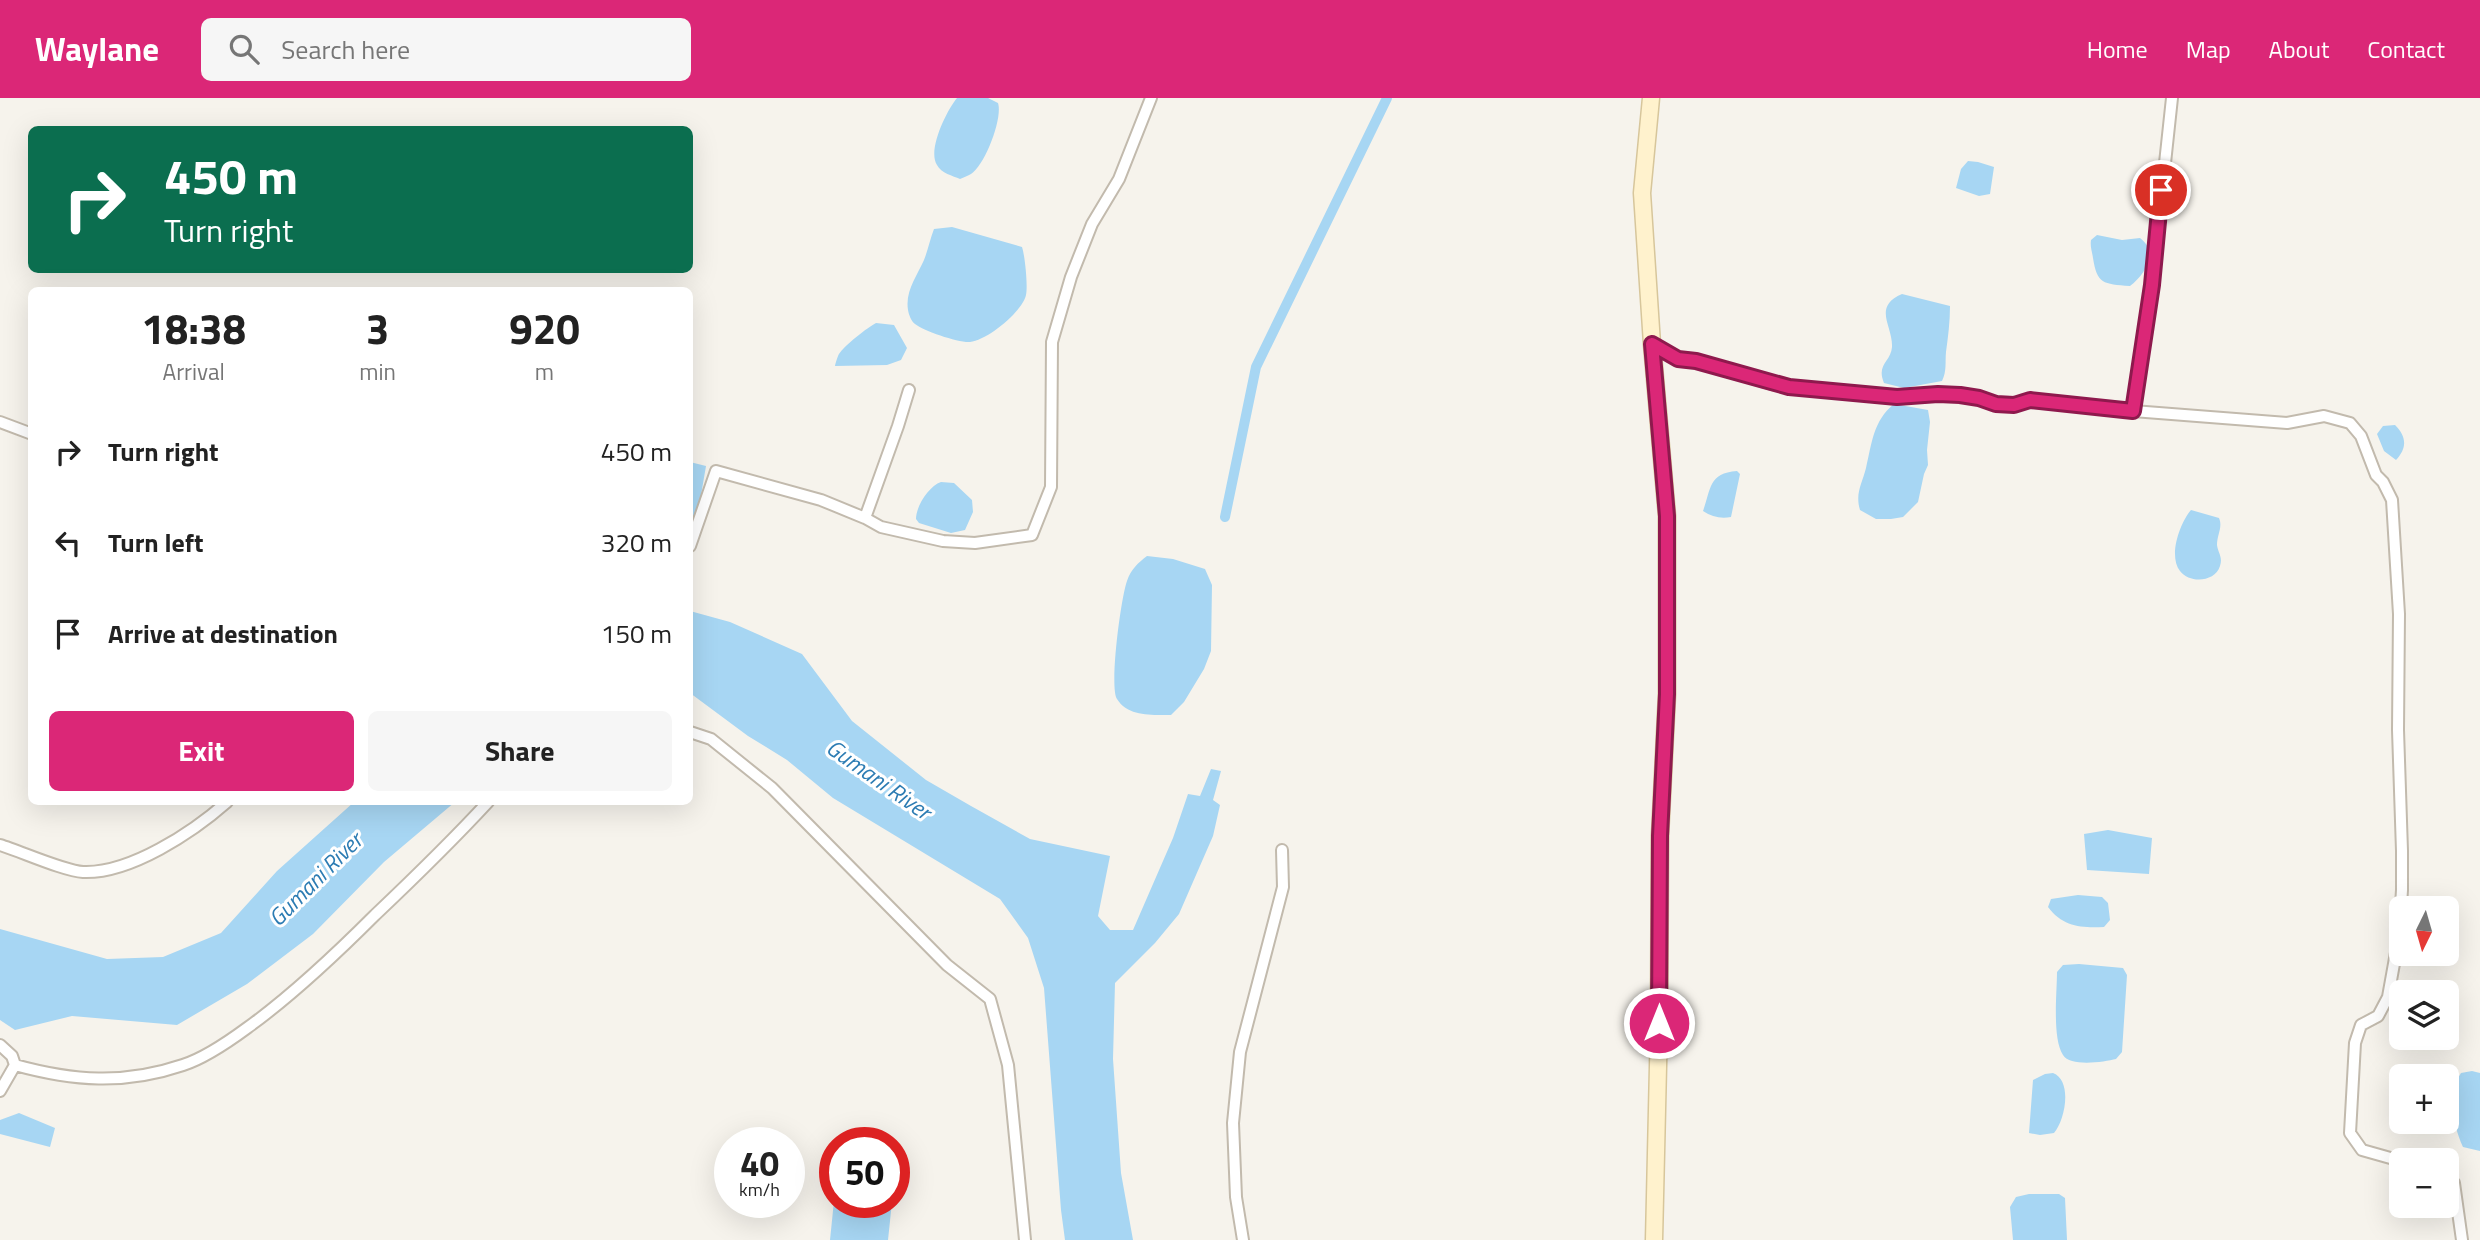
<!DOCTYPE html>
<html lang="en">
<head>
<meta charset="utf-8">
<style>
  :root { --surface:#fff; --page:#f6f6f6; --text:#222; --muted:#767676; --accent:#db2777 }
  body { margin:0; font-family:"Titillium Web",sans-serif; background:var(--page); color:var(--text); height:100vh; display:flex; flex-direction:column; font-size:26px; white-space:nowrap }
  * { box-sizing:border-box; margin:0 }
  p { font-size:23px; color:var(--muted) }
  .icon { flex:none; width:38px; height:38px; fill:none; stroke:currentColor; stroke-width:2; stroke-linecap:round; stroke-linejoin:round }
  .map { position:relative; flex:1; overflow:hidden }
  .sheet { position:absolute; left:28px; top:189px; width:665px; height:518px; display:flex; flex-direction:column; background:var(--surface); border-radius:10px; box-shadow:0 7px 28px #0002 }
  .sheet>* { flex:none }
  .guide { position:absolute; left:28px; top:28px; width:665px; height:147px; border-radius:10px; box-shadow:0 7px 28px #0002; background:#0b6e4f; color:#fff; overflow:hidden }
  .needle { width:46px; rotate:185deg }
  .buttons { position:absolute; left:2389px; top:798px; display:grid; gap:14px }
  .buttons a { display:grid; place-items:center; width:70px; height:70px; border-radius:10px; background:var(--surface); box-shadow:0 7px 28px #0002; font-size:35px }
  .speed { position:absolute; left:714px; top:1029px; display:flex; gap:14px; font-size:35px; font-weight:700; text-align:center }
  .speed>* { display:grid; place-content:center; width:91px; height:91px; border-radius:50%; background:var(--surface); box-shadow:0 7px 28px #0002; line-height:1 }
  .speed small { font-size:18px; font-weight:400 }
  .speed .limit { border:10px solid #d22; background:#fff; color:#111 }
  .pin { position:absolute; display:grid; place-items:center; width:60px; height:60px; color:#fff; margin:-30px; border:4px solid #fff; border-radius:50%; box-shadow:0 2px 7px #0007 }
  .me { position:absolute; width:77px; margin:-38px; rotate:0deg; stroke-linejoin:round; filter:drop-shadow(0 0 5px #0008) }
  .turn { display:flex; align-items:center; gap:24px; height:147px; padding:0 21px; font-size:32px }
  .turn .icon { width:91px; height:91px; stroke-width:2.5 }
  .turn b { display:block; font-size:49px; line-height:60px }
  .eta { display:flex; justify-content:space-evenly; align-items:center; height:119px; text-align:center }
  .eta b { font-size:42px; font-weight:700; line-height:49px }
  .button { display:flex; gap:14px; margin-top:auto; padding:14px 21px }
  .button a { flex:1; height:80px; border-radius:10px; background:var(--accent); color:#fff; font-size:28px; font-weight:700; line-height:80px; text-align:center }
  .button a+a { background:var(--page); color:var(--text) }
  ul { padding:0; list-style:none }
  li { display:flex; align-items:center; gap:21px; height:91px; padding:0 21px }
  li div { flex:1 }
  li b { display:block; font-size:26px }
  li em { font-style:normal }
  header { display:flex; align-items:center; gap:42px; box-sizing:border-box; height:98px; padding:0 35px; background:var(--accent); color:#fff }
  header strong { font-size:33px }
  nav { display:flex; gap:38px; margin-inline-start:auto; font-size:24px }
  .search { width:490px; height:63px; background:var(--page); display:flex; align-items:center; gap:18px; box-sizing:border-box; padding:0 24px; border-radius:10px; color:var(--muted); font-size:26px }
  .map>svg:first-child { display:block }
  .water { fill:#a7d6f3 }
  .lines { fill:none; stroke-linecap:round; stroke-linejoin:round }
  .canal { stroke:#a7d6f3; stroke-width:10 }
  .street-casing { stroke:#c2baad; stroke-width:14 }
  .secondary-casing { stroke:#d7c69b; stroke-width:19 }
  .street { stroke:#fff; stroke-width:10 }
  .secondary { stroke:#fff2cd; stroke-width:16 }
  .route-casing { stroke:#8e194d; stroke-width:18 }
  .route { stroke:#db2777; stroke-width:12 }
  .labels { text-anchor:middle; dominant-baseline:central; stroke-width:6; stroke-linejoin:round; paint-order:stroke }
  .water-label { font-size:23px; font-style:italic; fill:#2c7cb3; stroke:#fff }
</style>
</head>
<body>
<header>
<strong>Waylane</strong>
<div class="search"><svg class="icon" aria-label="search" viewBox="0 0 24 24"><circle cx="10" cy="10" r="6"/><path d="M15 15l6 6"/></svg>Search here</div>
<nav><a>Home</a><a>Map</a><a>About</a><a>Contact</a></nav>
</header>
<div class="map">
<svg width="2480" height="1142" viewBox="0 0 2480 1142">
  <rect width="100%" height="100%" fill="#f6f3ec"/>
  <!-- water -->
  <path class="water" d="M957,0H988L998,5C1003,20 985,67 971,76C968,78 964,79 960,81C953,78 941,75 937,67C927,52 947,12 957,0Z
    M1968,63L1978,64L1994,69L1990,96L1979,98L1956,90L1961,71Z
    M952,129L1022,149C1025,158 1028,188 1026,197C1022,214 988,242 970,244C959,245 924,233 915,226C911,223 909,217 908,212C905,193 917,178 924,162C928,152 930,141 934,131Z
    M2097,137L2122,142L2140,140C2160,155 2144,177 2130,188C2103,186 2097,186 2093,160C2092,153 2090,149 2091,142Z
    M1902,196L1950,208C1950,224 1948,239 1946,254C1945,264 1947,273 1942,283L1904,290L1884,285C1876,266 1891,264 1892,249C1893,228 1872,209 1902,196Z
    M876,225L894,227L907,250L901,262L887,267L835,268C835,267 838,257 839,256C844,248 868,229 876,225Z
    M1894,306L1928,312L1930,324L1927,352L1928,367L1924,376L1918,404L1903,419L1891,421H1876L1860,412C1855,395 1862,386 1866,370C1872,345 1873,323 1894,306Z
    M2395,327C2407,339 2407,350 2396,362L2384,353L2377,336L2383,328Z
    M690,364L706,368L700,403L690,433Z
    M1737,373L1740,376L1731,419C1721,421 1712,419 1703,413C1711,392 1708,375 1737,373Z
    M941,384L954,385L972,402L973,414L965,432L951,435L919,425L916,421C916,408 929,388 941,384Z
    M2191,412L2219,420C2223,429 2217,437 2217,447C2218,455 2223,459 2220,468C2215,484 2190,486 2180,473C2168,458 2180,425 2191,412Z
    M1147,458L1173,461L1205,471L1212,487L1211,553L1204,571L1184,604L1171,617C1153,617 1128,619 1117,601C1109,589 1121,499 1127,483C1131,471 1138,465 1147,458Z
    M690,513L730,524L802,556L852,623L926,682L971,708L1030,741L1110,758L1098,818L1110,832H1133L1173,740L1188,696L1200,698L1211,671L1221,673L1213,702L1220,707L1213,738L1179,816L1155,845L1115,885L1113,961L1121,1075L1133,1142H1065L1061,1112L1044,890L1028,840L1000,801L833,700L787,662L748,638L690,595Z
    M354,704H455L384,764L313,836L247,886L177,927L72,918L15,932L0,922V831L107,861L163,859L221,835L277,773Z
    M2108,732L2152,740L2149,776L2087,772L2084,736Z
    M2078,797L2102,799L2108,805L2110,822L2104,829C2081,830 2063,829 2048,809L2051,801Z
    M2079,866L2123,870L2127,877L2122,954L2116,961C2104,964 2070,969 2063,957C2052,940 2057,895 2057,874L2063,867Z
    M2472,973L2480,975V1053L2463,1049C2453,1027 2447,996 2461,975Z
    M2053,975C2073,983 2065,1022 2054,1035L2040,1037L2029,1035L2033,982L2045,976Z
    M19,1015L55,1030L50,1049L0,1036V1022Z
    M835,1093V1104H892L888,1142H830Z
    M2029,1096H2059L2065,1100L2067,1142H2013L2010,1109L2016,1099Z"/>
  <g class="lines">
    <!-- canal -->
    <path class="canal" d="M1225,419L1256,269L1387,0"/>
    <defs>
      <path id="street" d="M1652,246L1678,261L1696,263L1772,286L1789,289L1897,299L1938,296L1960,297L1979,300L1996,306L2014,308L2030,302L2133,313L2152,186L2172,0
        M2133,313L2287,325L2324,318L2350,325L2361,338L2376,377L2383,384L2392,402L2399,516L2398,632L2402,753V792L2399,838L2388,899L2378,918L2361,927L2355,945L2350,1035L2362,1052L2401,1063
        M0,324L32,336
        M865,420L898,328L909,292
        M690,448L716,373L821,402L865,420L881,429L943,443L975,445L1032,437L1051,389L1052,244L1071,179L1092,126L1119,81L1151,0
        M690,634L711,641L772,690L947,867L990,901L1008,967L1025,1142
        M0,747C20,753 64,773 83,774C130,776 193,734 227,704
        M0,947L12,958L15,967L0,993
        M15,967C73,983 124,987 183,967C205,960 228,944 247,930C293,897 335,857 375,817C414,780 452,743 488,704
        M2446,1077L2454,1085L2462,1142
        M1243,1142L1236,1099L1233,1025L1240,954L1283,789L1282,752"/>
      <path id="secondary" d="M1651,0L1642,95L1652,246L1667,418V596L1660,738L1659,925L1654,1142"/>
    </defs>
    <!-- street casing -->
    <use href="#street" class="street-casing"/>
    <!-- secondary casing -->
    <use href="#secondary" class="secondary-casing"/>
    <!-- street -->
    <use href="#street" class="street"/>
    <!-- secondary -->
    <use href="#secondary" class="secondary"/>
  </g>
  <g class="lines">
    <defs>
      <path id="route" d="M1659,925L1660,738L1667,596V418L1652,246L1678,261L1696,263L1789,289L1897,299L1938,296L1960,297L1979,300L1996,306L2014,307L2030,302L2133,313L2152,187L2161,92"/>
    </defs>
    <!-- route casing -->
    <use href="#route" class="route-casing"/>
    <!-- route -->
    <use href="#route" class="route"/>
  </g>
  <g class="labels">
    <!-- water labels -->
    <g class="water-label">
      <text transform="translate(879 681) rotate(35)">Gumani River</text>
      <text transform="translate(315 781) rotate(-45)">Gumani River</text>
    </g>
  </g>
</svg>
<div class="buttons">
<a><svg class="needle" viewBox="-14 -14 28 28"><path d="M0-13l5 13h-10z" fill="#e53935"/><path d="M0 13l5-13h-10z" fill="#767676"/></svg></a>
<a><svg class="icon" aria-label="layers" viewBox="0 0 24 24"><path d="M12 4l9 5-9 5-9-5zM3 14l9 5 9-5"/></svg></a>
<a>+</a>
<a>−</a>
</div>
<div class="speed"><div>40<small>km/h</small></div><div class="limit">50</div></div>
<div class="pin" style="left:2161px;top:92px;background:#d93025"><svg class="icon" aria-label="arrive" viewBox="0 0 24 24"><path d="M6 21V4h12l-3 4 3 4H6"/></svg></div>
<svg class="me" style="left:1659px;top:925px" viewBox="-20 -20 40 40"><circle r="17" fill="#db2777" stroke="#fff" stroke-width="3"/><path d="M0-11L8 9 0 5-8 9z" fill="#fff"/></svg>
<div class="guide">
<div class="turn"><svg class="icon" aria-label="right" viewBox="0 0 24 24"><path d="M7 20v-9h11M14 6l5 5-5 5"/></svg><div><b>450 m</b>Turn right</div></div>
</div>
<section class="sheet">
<div class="eta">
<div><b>18:38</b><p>Arrival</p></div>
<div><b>3</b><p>min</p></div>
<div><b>920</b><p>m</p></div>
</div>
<ul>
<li><svg class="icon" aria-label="right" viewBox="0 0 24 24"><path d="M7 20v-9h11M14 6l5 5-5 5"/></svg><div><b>Turn right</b></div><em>450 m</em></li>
<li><svg class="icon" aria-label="left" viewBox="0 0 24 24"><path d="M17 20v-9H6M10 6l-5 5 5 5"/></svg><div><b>Turn left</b></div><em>320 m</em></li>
<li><svg class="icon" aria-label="arrive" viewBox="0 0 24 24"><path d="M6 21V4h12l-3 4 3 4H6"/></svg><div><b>Arrive at destination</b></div><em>150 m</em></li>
</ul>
<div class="button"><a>Exit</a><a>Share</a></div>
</section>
</div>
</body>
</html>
